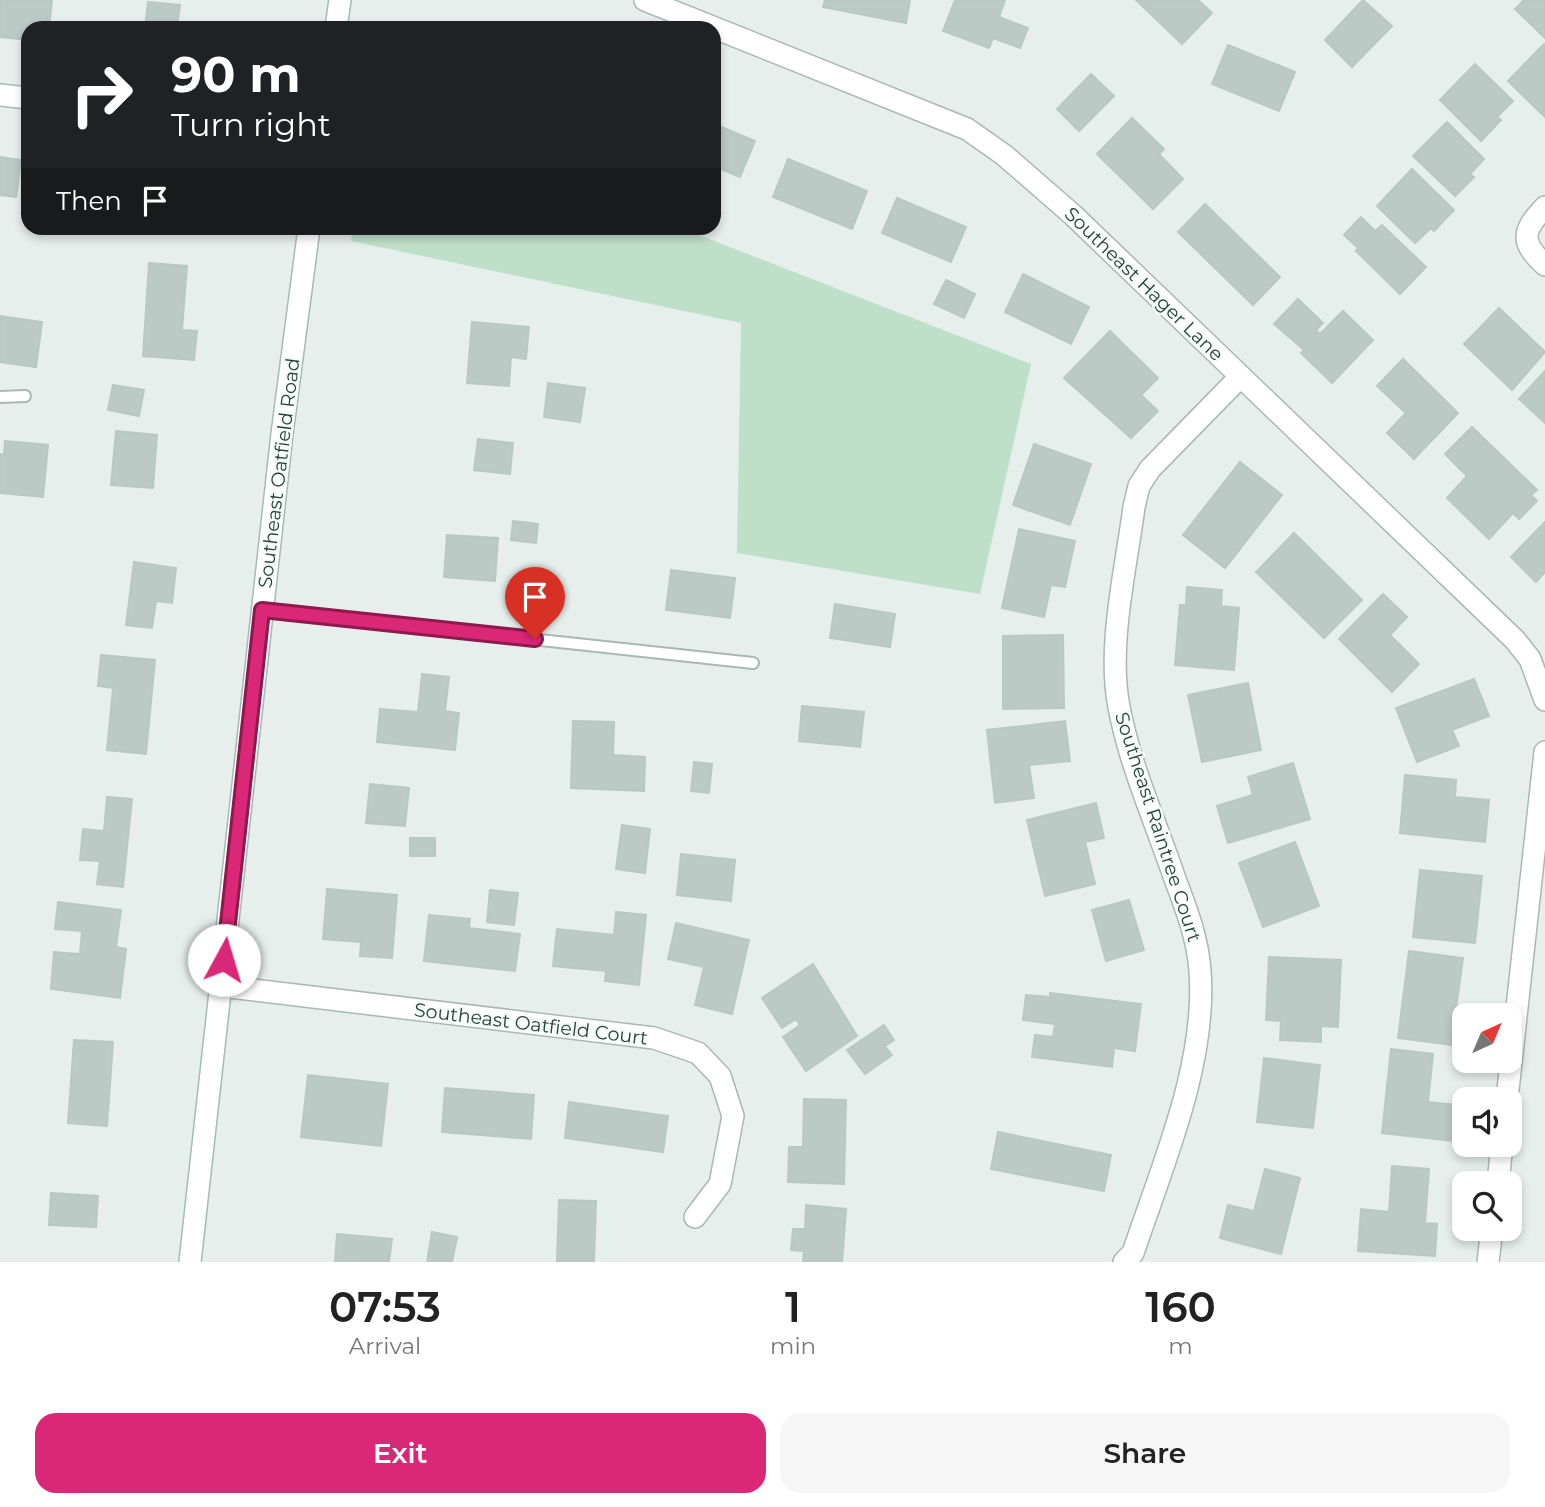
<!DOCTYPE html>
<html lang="en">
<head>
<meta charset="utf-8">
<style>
  :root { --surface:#fff; --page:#f6f6f6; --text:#222; --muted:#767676; --accent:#db2777 }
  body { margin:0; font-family:Montserrat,sans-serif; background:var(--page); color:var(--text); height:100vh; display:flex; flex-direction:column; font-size:26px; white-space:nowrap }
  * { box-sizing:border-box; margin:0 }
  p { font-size:23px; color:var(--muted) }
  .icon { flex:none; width:38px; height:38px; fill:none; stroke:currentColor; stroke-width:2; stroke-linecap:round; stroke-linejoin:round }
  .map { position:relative; height:1262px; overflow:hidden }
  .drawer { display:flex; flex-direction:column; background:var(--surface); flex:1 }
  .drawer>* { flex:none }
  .banner { position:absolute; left:21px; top:21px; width:700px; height:214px; border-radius:21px; box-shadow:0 4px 10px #0003; background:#202124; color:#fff; overflow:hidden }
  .needle { width:46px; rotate:44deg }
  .buttons { position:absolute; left:1452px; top:1003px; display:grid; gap:14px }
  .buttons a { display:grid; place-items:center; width:70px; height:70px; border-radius:14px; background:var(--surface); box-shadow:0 4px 10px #0003; font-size:35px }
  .pin { position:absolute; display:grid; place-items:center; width:60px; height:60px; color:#fff; margin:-72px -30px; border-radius:50% 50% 50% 0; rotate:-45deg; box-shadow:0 0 7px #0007 }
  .pin .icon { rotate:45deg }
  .me { position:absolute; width:77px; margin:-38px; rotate:6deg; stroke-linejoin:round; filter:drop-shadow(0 0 5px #0008) }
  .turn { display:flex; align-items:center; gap:24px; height:147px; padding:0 35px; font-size:32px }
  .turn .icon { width:91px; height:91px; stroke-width:2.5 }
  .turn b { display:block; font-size:49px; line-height:60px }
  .then { display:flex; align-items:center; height:66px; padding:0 35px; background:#0003; gap:14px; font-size:26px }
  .eta { display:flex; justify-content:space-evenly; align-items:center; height:119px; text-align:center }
  .eta b { font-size:42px; font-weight:600; line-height:49px }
  .action { display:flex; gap:14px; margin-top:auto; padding:14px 35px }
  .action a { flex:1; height:80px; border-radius:21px; background:var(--accent); color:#fff; font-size:28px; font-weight:600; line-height:80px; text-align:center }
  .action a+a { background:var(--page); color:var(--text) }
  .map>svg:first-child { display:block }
  .green { fill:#bfe0c8 }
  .building { fill:#bbcac4; stroke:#b8c9c2; stroke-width:2 }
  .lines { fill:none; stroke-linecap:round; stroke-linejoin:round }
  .service-casing { stroke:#a8b8b2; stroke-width:14 }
  .minor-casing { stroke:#a8b8b2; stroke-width:24 }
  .secondary-casing { stroke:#a4bbb3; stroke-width:24 }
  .service { stroke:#fff; stroke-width:10 }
  .minor { stroke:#fff; stroke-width:21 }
  .secondary { stroke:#fff; stroke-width:21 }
  .route-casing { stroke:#8e194d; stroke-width:18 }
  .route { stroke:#db2777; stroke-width:12 }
  .labels { text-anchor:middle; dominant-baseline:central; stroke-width:5; stroke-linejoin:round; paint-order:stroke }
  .street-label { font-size:19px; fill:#24423a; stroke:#f7fbf9 }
</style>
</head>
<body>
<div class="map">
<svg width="1545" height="1262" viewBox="0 0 1545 1262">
  <rect width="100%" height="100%" fill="#e6efeb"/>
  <!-- green -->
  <path class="green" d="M353,228H681L1031,364L980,594L737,553L741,323L351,241Z"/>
  <!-- building -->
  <path class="building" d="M0,0H52L49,28H28V40L0,37Z
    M825,0H910L906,23L823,7Z
    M955,0H1005L999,17L1028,28L1020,48L993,38L989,48L943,31Z
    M1136,0H1198L1212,13L1182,44Z
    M1363,0L1392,26L1352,67L1325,40Z
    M1524,0H1545V38L1515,9Z
    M148,2L180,5L177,28H145Z
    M1544,44L1545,46V117L1508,81Z
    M1228,45L1295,72L1279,111L1212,84Z
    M1475,64L1513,101L1497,117L1501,120L1481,141L1440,100Z
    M1091,74L1114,96L1079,131L1057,109Z
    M1132,118L1164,149L1159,154L1183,179L1153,209L1097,154Z
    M1447,122L1484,159L1470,174L1474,177L1455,196L1413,156Z
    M714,124L755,141L740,177L714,166Z
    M0,157L21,160L16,197L0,195Z
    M788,159L867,191L852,229L773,197Z
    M1412,169L1454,210L1434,231L1431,228L1415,243L1377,206Z
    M897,198L966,227L951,262L882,233Z
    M1205,204L1280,277L1253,305L1178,232Z
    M1361,217L1375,231L1382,225L1426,267L1400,294L1356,251L1358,248L1344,235Z
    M149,263L187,266L182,330L197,331L194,360L143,356Z
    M1023,274L1089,307L1071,344L1005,312Z
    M946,280L975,294L964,318L934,304Z
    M1298,299L1323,323L1316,330L1320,334L1343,311L1373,340L1332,383L1301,353L1304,350L1274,324Z
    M1499,308L1545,352L1512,390L1464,344Z
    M0,316L42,322L36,367L0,362Z
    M472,322L529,327L526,359L511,357L509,386L467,383Z
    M1110,331L1158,378L1141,395L1158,411L1131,438L1064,378Z
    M1403,359L1458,413L1414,459L1387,433L1406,413L1377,386Z
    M1545,371V423L1519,399Z
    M548,383L585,388L580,422L544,417Z
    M113,385L144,390L139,416L108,410Z
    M1472,427L1537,490L1531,495L1537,501L1519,519L1513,513L1489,539L1447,498L1467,476L1445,454Z
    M116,431L157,435L153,488L111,485Z
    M478,439L513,443L510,474L474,470Z
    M5,441L48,445L43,497L0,493V454L4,455Z
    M1034,444L1091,464L1070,525L1013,505Z
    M1240,462L1282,495L1225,568L1183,535Z
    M513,521L538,524L536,543L511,540Z
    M1545,522V572L1536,582L1511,557Z
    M1019,529L1075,541L1065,587L1051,585L1044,617L1002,608Z
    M1294,533L1362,600L1324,638L1256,572Z
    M447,535L498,538L495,581L444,577Z
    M134,562L176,568L172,603L156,601L152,628L126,625Z
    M671,570L735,578L730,618L666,610Z
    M1187,587L1222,590L1221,606L1239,608L1234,670L1175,665L1180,605H1186Z
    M1383,594L1407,617L1390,635L1419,664L1392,692L1339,639Z
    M835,604L895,614L890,647L830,638Z
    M1063,635L1064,708L1003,709V636Z
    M101,655L155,660L146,754L107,750L113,688L98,686Z
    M422,674L449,677L445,711L459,713L455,750L377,742L380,709L418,712Z
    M1474,679L1489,716L1452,730L1459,746L1417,762L1396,708Z
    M1248,683L1261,750L1202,762L1188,695Z
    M802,706L864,712L860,747L799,741Z
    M573,721L614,722L613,755L645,757L644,791L571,788Z
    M1065,721L1070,761L1029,765L1034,798L995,803L987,730Z
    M694,762L712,764L709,793L691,791Z
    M1293,763L1310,819L1228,843L1217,806L1253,795L1248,777Z
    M1405,775L1456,780L1455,797L1489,800L1485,842L1400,833Z
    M370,784L409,788L405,826L366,823Z
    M107,797L132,799L123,887L97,884L100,861L80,860L83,829L104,831Z
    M1096,803L1104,838L1085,842L1095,884L1045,896L1027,820Z
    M622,825L650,829L645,873L616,869Z
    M410,838H435V856H410Z
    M1295,842L1319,906L1263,927L1239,863Z
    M681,854L735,860L731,901L677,895Z
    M1420,870L1482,876L1475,943L1413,937Z
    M327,889L397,895L392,958L360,956L361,942L323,939Z
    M490,890L518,893L514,925L487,922Z
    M1129,900L1144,950L1106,961L1092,910Z
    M58,902L121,910L116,947L126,949L120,998L51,989L54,952L80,954L82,931L55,929Z
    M616,912L646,915L639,985L605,981L606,971L553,966L557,929L614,935Z
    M429,915L470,919L469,928L520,934L515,971L424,961Z
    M676,923L749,940L732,1014L695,1005L704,967L668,959Z
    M1409,951L1463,958L1451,1045L1398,1038Z
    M1269,957L1341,960L1338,1027L1321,1026V1042L1280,1040L1281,1021L1266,1020Z
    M813,964L857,1036L806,1071L783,1037L800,1025L796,1019L782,1028L762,998Z
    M1050,993L1141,1004L1135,1051L1114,1048L1112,1067L1032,1057L1035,1035L1053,1037L1055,1024L1023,1020L1026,995L1050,997Z
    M884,1025L894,1040L885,1046L892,1055L865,1074L847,1050Z
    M74,1040L113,1042L107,1126L68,1123Z
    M1391,1049L1433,1054L1428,1102L1456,1105L1453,1141L1382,1133Z
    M1264,1058L1320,1065L1313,1128L1257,1122Z
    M308,1075L388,1084L381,1146L301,1137Z
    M445,1088L534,1095L531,1139L442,1132Z
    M804,1099L846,1100L844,1184L788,1182L789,1147H803Z
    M569,1102L668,1116L663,1152L565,1138Z
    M998,1132L1111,1155L1104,1191L991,1169Z
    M1392,1166L1429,1169L1425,1223L1437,1224L1435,1256L1358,1251L1361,1209L1389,1212Z
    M1265,1169L1300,1178L1281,1254L1220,1238L1228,1205L1254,1211Z
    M51,1193L98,1196L96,1227L49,1225Z
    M559,1200L596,1201L594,1262H557Z
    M806,1205L846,1209L842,1262H803L804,1251L791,1250L793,1229H805Z
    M432,1232L457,1237L452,1262H427Z
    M337,1234L392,1239L389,1262H335Z"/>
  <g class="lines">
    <defs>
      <path id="service" d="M0,397L25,396
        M262,610L753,663"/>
      <path id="minor" d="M645,0L967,129L1004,155L1073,215L1515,640L1530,659L1545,700
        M0,95L28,98
        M1545,207C1522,231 1520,242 1545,265
        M221,986L654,1038L698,1053L720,1076L733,1116L720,1184L695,1217
        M1507,1099L1545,752
        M1498,1183L1502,1144
        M1124,1262L1133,1253C1162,1166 1207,1064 1200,971C1198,939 1186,908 1175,879C1156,823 1130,766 1119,707C1107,646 1126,569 1134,507L1139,486L1150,469L1240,377
        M1488,1262L1492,1228"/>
      <path id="secondary" d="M336,28L340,0
        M190,1262L282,434L309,228"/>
    </defs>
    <!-- service casing -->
    <use href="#service" class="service-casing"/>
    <!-- minor casing -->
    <use href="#minor" class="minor-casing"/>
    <!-- secondary casing -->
    <use href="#secondary" class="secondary-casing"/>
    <!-- service -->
    <use href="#service" class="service"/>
    <!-- minor -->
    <use href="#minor" class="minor"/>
    <!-- secondary -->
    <use href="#secondary" class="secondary"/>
  </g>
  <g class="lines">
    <defs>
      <path id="route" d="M224,960L262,610L535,639"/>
    </defs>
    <!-- route casing -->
    <use href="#route" class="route-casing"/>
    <!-- route -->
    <use href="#route" class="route"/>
  </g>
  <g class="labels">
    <!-- street labels -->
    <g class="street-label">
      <text transform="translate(1144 284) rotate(44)">Southeast Hager Lane</text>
      <text transform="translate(279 473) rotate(-83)">Southeast Oatfield Road</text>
      <text transform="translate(1158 827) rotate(72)">Southeast Raintree Court</text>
      <text transform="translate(531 1024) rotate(7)">Southeast Oatfield Court</text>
    </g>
  </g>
</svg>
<div class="buttons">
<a><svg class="needle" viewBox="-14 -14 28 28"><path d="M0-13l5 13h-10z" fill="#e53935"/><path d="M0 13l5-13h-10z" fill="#767676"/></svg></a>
<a><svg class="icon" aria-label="sound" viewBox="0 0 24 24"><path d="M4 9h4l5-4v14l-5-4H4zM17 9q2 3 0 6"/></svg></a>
<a><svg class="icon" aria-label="search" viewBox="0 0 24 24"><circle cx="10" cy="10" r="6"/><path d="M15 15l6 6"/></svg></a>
</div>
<div class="pin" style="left:535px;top:639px;background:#d93025"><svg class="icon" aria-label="arrive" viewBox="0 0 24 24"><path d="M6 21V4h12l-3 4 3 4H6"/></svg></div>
<svg class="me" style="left:224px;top:960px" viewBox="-20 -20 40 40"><circle r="19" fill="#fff"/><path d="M0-13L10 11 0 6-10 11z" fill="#db2777"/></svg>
<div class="banner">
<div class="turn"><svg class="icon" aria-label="right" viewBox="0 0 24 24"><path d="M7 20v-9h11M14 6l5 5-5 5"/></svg><div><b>90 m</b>Turn right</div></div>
<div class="then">Then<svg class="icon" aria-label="arrive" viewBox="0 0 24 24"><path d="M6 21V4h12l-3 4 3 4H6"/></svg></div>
</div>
</div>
<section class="drawer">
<div class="eta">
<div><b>07:53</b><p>Arrival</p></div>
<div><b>1</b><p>min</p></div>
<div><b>160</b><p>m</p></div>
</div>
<div class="action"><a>Exit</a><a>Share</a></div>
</section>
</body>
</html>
